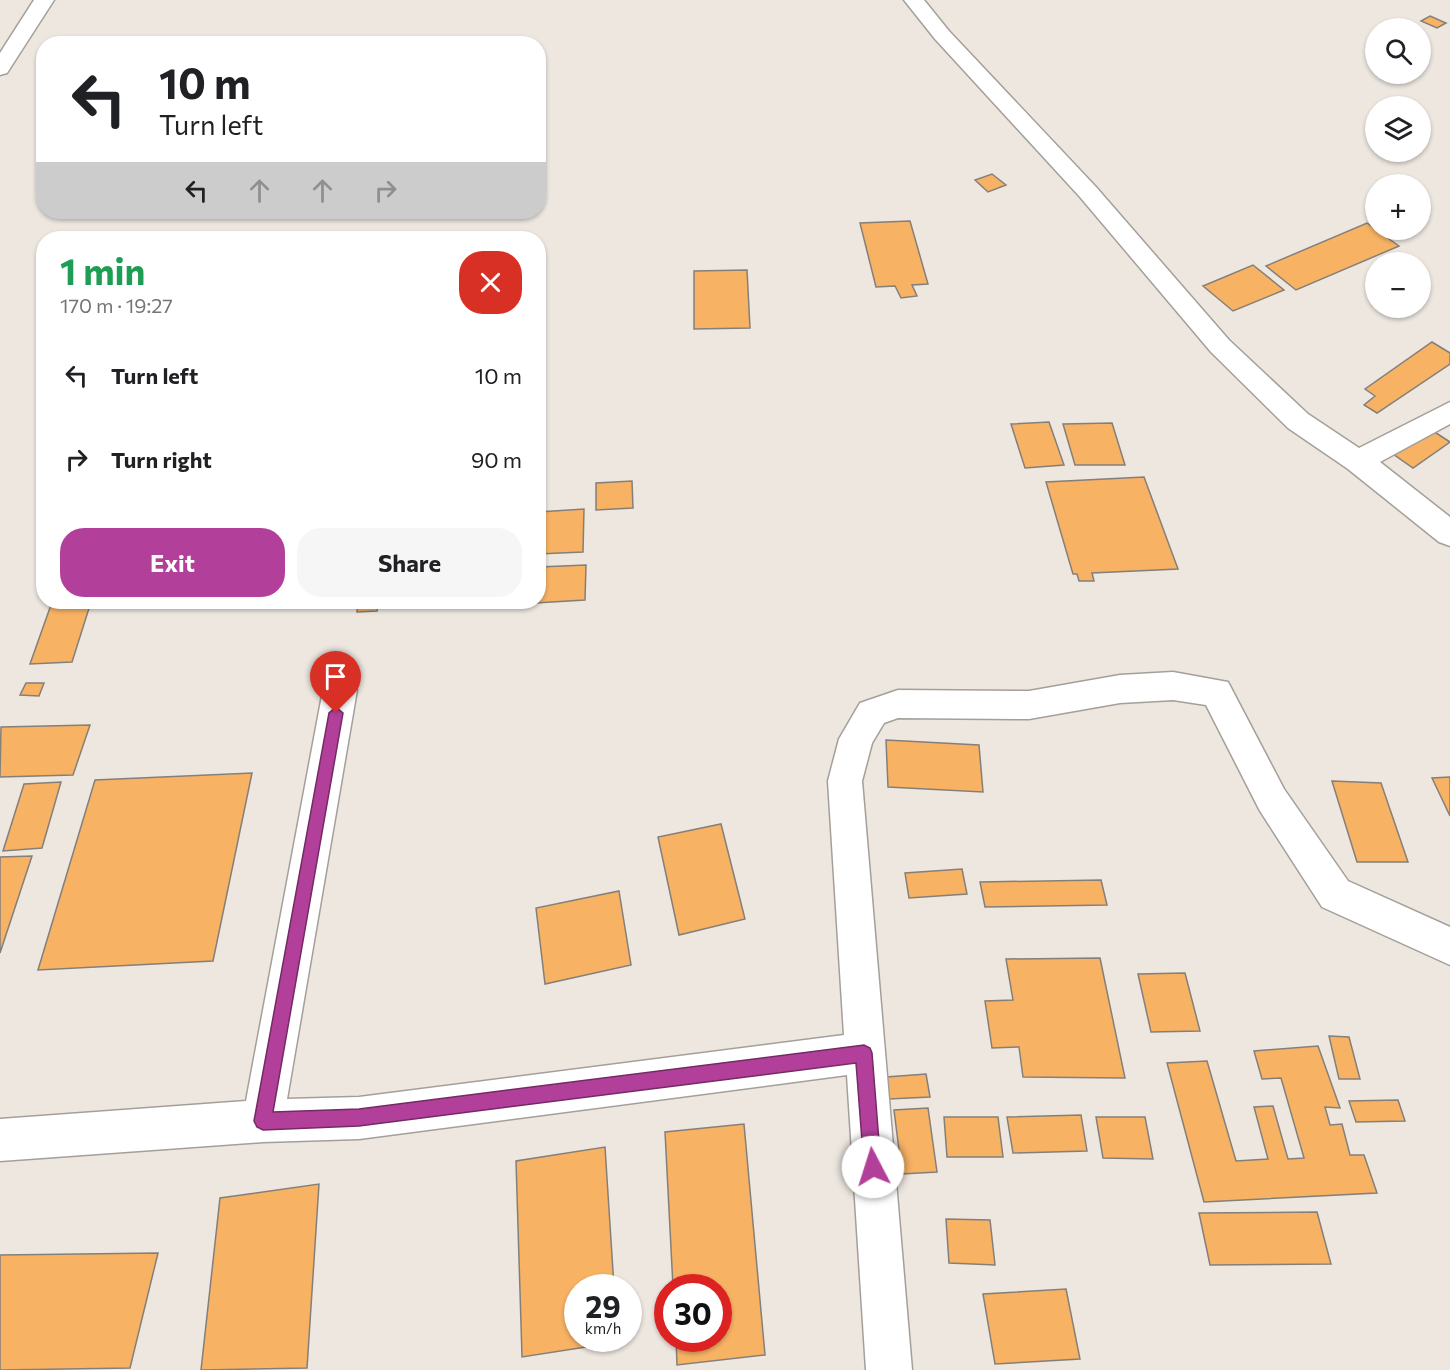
<!DOCTYPE html>
<html lang="en">
<head>
<meta charset="utf-8">
<style>
  :root { --surface:#fff; --page:#f6f6f6; --text:#202124; --muted:#757577; --accent:#b2409a }
  body { margin:0; font-family:Commissioner,sans-serif; background:var(--page); color:var(--text); height:100vh; display:flex; flex-direction:column; font-size:22px; white-space:nowrap }
  * { box-sizing:border-box; margin:0 }
  p { font-size:20px; color:var(--muted) }
  .icon { flex:none; width:33px; height:33px; fill:none; stroke:currentColor; stroke-width:2; stroke-linecap:round; stroke-linejoin:round }
  .map { position:relative; flex:1; overflow:hidden }
  .panel { position:absolute; left:36px; top:231px; width:510px; height:378px; display:flex; flex-direction:column; background:var(--surface); border-radius:24px; box-shadow:0 2px 4px #0004 }
  .panel>* { flex:none }
  .banner { position:absolute; left:36px; top:36px; width:510px; height:183px; border-radius:24px; box-shadow:0 2px 4px #0004; background:#fff; color:var(--text); overflow:hidden }
  .tools { position:absolute; left:1365px; top:18px; display:grid; gap:12px }
  .tools a { display:grid; place-items:center; width:66px; height:66px; border-radius:50%; background:var(--surface); box-shadow:0 2px 4px #0004; font-size:30px }
  .speed { position:absolute; left:564px; top:1274px; display:flex; gap:12px; font-size:30px; font-weight:700; text-align:center }
  .speed>* { display:grid; place-content:center; width:78px; height:78px; border-radius:50%; background:var(--surface); box-shadow:0 2px 4px #0004; line-height:1 }
  .speed small { font-size:15px; font-weight:400 }
  .speed .limit { border:9px solid #d22; background:#fff; color:#111 }
  .pin { position:absolute; display:grid; place-items:center; width:51px; height:51px; color:#fff; margin:-62px -26px; border-radius:50% 50% 50% 0; rotate:-45deg; box-shadow:0 0 6px #0007 }
  .pin .icon { rotate:45deg }
  .me { position:absolute; width:66px; margin:-33px; rotate:355deg; stroke-linejoin:round; filter:drop-shadow(0 0 4px #0008) }
  .turn { display:flex; align-items:center; gap:21px; height:126px; padding:0 24px; font-size:27px }
  .turn .icon { width:78px; height:78px; stroke-width:2.5 }
  .turn b { display:block; font-size:42px; line-height:51px }
  .lanes { display:flex; align-items:center; height:57px; padding:0 24px; background:#0003; justify-content:center; gap:30px; direction:ltr }
  .lanes .off { opacity:.35 }
  .round { display:grid; place-items:center; flex:none; width:63px; height:63px; border-radius:24px; background:var(--page) }
  .headline { display:flex; align-items:center; justify-content:space-between; height:102px; padding:0 24px }
  h1 { font-size:36px; font-weight:700; line-height:45px; color:#1e9e55 }
  .primary-button { display:flex; gap:12px; margin-top:auto; padding:12px 24px }
  .primary-button a { flex:1; height:69px; border-radius:24px; background:var(--accent); color:#fff; font-size:24px; font-weight:700; line-height:69px; text-align:center }
  .primary-button a+a { background:var(--page); color:var(--text) }
  ul { padding:0; list-style:none }
  li { display:flex; align-items:center; gap:18px; height:84px; padding:0 24px }
  li div { flex:1 }
  li b { display:block; font-size:22px }
  li em { font-style:normal }
  .map>svg:first-child { display:block }
  .building { fill:#f7b264; stroke:#857f7a; stroke-width:1.5 }
  .lines { fill:none; stroke-linecap:round; stroke-linejoin:round }
  .minor-casing { stroke:#a49f99; stroke-width:3 }
  .minor { fill:#fff; fill-rule:evenodd }
  .route { fill:#b2409a; stroke:#742a64; stroke-width:1.5 }
</style>
</head>
<body>
<div class="map">
<svg width="1450" height="1370" viewBox="0 0 1450 1370">
  <rect width="100%" height="100%" fill="#ede7e0"/>
  <!-- building -->
  <path class="building" d="M1430,16L1446,23L1437,28L1421,21Z
    M992,174L1006,185L988,192L975,180Z
    M910,221L928,284L912,285L917,296L901,298L895,286L876,287L860,223Z
    M1367,223L1399,246L1296,290L1266,266Z
    M1253,265L1284,290L1233,311L1203,286Z
    M747,270L750,328L694,329V271Z
    M1432,342L1450,353V364L1377,413L1364,405L1375,396L1365,389Z
    M1049,422L1064,465L1025,468L1011,424Z
    M1112,423L1125,465H1075L1063,424Z
    M1430,429L1450,442L1413,468L1393,454Z
    M1144,477L1178,569L1092,573L1094,581H1079L1077,574H1073L1046,482Z
    M632,481L633,508L596,510V483Z
    M584,509L583,552L538,554V512Z
    M586,565L585,600L518,604L538,602V567Z
    M52,602H91L72,662L30,664Z
    M358,602H379L377,611L357,612Z
    M26,683H44L39,696L20,695Z
    M90,725L73,775L0,777L1,727Z
    M886,740L979,745L983,792L888,787Z
    M252,773L213,961L38,970L95,780Z
    M1450,777V816L1432,778Z
    M1332,781L1381,783L1408,862H1357Z
    M61,782L42,848L3,851L24,784Z
    M721,824L745,919L679,935L658,837Z
    M32,856L0,953V857Z
    M962,869L967,894L909,898L905,873Z
    M1101,880L1107,905L985,907L980,882Z
    M619,891L631,965L545,984L536,908Z
    M1100,958L1125,1078L1023,1077L1019,1047L992,1048L985,1001L1013,1000L1006,959Z
    M1185,973L1200,1031L1151,1032L1138,974Z
    M1329,1036L1349,1037L1360,1079H1339Z
    M1318,1046L1340,1108L1325,1107L1330,1125L1342,1124L1350,1155H1364L1377,1193L1204,1202L1167,1063L1207,1061L1236,1161L1268,1159L1254,1107L1273,1106L1288,1159L1304,1158L1281,1078L1262,1079L1254,1051Z
    M926,1074L930,1097L889,1099L886,1077Z
    M1398,1100L1405,1121L1356,1122L1349,1101Z
    M928,1108L937,1172L902,1174L894,1110Z
    M1081,1115L1087,1151L1013,1153L1007,1117Z
    M944,1117H998L1003,1157H947Z
    M1096,1117H1145L1153,1159L1103,1158Z
    M744,1124L765,1355L677,1365L676,1338H718V1287H673L665,1132Z
    M605,1147L614,1287H578V1338H618V1342L522,1357L516,1161Z
    M319,1184L307,1368L201,1370L220,1198Z
    M1317,1212L1331,1264L1210,1265L1199,1213Z
    M946,1219L990,1220L995,1265L949,1263Z
    M158,1253L130,1368L0,1370V1255Z
    M1066,1289L1080,1359L995,1364L983,1294Z"/>
  <g class="lines">
    <defs>
      <path id="minor" d="M34,0H54L7,73L0,75V53Z
        M904,0H924L949,31L1096,187L1229,340L1308,414L1359,448L1450,402V424L1380,462L1450,517V546L1439,542L1348,469L1288,428L1211,352L1080,197L935,39Z
        M1173,672L1228,682L1284,789L1348,881L1450,927V965L1322,907L1260,811L1206,705L1173,700L1120,703L1029,719L898,718L884,723L872,743L862,781L912,1370H866L847,1075L359,1139L263,1142L0,1161V1119L246,1101L323,690L328,680L340,676L352,680L357,690L287,1099L359,1097L844,1035L828,781L839,739L860,703L898,690L1029,691L1120,675Z"/>
    </defs>
    <!-- minor casing -->
    <use href="#minor" class="minor-casing"/>
    <!-- minor -->
    <use href="#minor" class="minor"/>
  </g>
  <!-- route -->
  <path class="route" d="M336,707L343,713L273,1112L359,1109L864,1045L870,1048L872,1053L881,1167L879,1173L873,1175L866,1173L864,1167L856,1063L359,1126L263,1130L257,1127L254,1121L329,713Z"/>
</svg>
<div class="tools">
<a><svg class="icon" aria-label="search" viewBox="0 0 24 24"><circle cx="10" cy="10" r="6"/><path d="M15 15l6 6"/></svg></a>
<a><svg class="icon" aria-label="layers" viewBox="0 0 24 24"><path d="M12 4l9 5-9 5-9-5zM3 14l9 5 9-5"/></svg></a>
<a>+</a>
<a>−</a>
</div>
<div class="speed"><div>29<small>km/h</small></div><div class="limit">30</div></div>
<div class="pin" style="left:336px;top:713px;background:#d93025"><svg class="icon" aria-label="arrive" viewBox="0 0 24 24"><path d="M6 21V4h12l-3 4 3 4H6"/></svg></div>
<svg class="me" style="left:873px;top:1167px" viewBox="-20 -20 40 40"><circle r="19" fill="#fff"/><path d="M0-13L10 11 0 6-10 11z" fill="#b2409a"/></svg>
<div class="banner">
<div class="turn"><svg class="icon" aria-label="left" viewBox="0 0 24 24"><path d="M17 20v-9H6M10 6l-5 5 5 5"/></svg><div><b>10 m</b>Turn left</div></div>
<div class="lanes"><svg class="icon" aria-label="left" viewBox="0 0 24 24"><path d="M17 20v-9H6M10 6l-5 5 5 5"/></svg><svg class="icon off" aria-label="ahead" viewBox="0 0 24 24"><path d="M12 20V5M6 11l6-6 6 6"/></svg><svg class="icon off" aria-label="ahead" viewBox="0 0 24 24"><path d="M12 20V5M6 11l6-6 6 6"/></svg><svg class="icon off" aria-label="right" viewBox="0 0 24 24"><path d="M7 20v-9h11M14 6l5 5-5 5"/></svg></div>
</div>
<section class="panel">
<div class="headline"><div><h1>1 min</h1><p>170 m · 19:27</p></div><a class="round" style="background:#d93025;color:#fff"><svg class="icon" aria-label="close" viewBox="0 0 24 24"><path d="M6 6l12 12M18 6L6 18"/></svg></a></div>
<ul>
<li><svg class="icon" aria-label="left" viewBox="0 0 24 24"><path d="M17 20v-9H6M10 6l-5 5 5 5"/></svg><div><b>Turn left</b></div><em>10 m</em></li>
<li><svg class="icon" aria-label="right" viewBox="0 0 24 24"><path d="M7 20v-9h11M14 6l5 5-5 5"/></svg><div><b>Turn right</b></div><em>90 m</em></li>
</ul>
<div class="primary-button"><a>Exit</a><a>Share</a></div>
</section>
</div>
</body>
</html>
